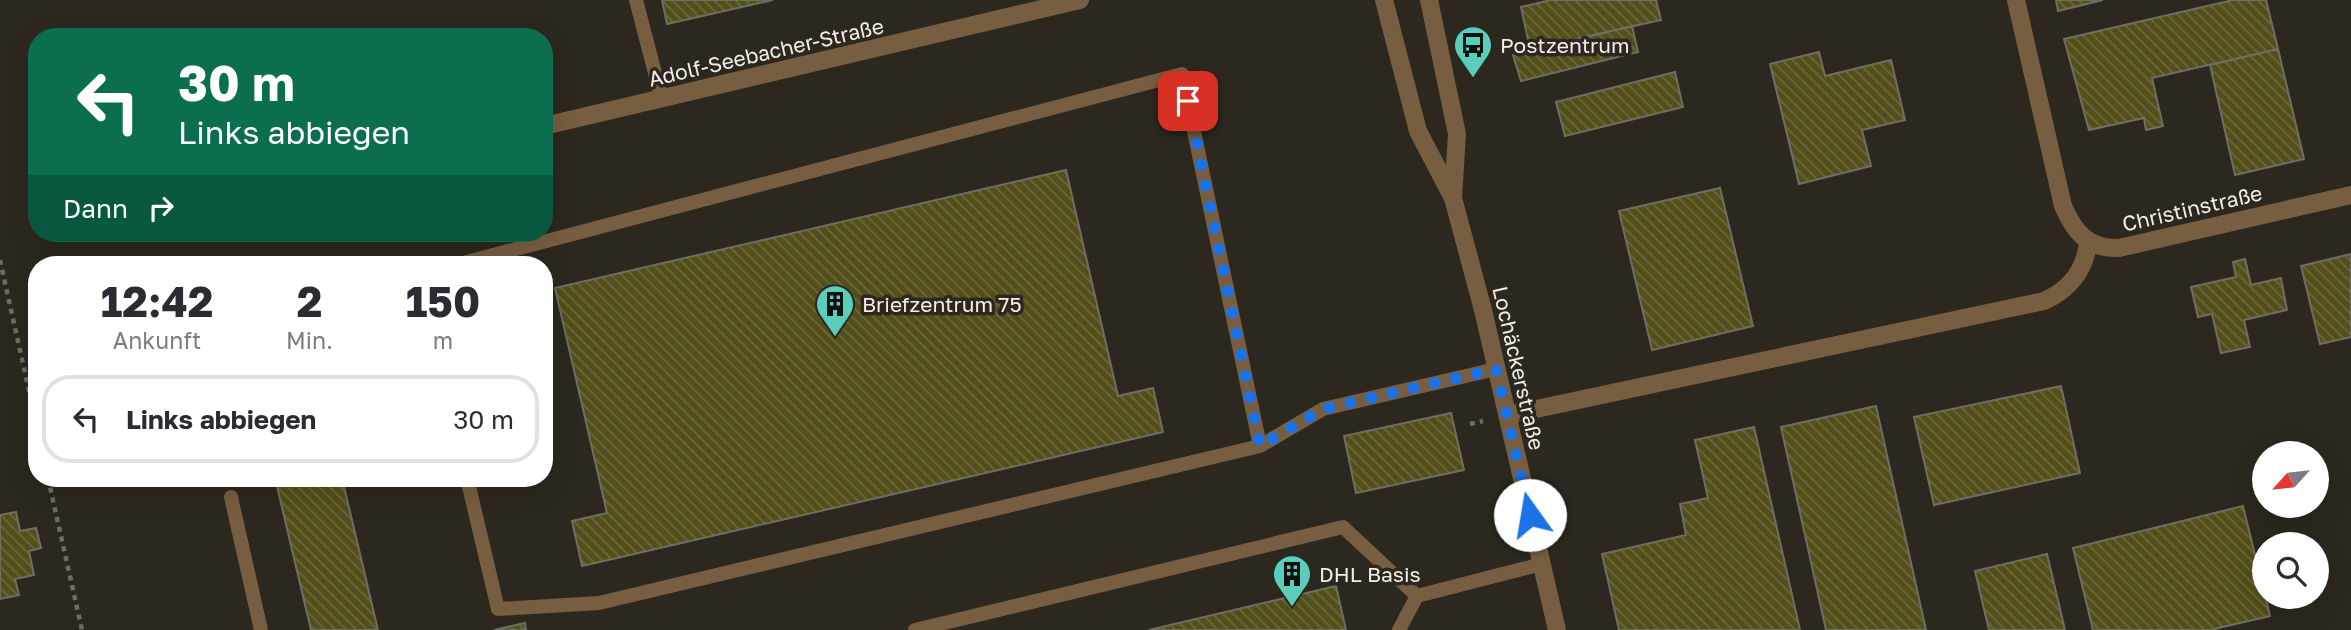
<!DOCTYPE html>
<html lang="de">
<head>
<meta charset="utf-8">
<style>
  :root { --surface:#fff; --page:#f7f7f7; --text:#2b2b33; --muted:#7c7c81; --line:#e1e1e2 }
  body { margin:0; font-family:"Golos Text",sans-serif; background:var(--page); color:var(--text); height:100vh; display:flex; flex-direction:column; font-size:26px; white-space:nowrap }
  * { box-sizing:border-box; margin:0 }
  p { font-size:23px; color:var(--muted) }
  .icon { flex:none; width:38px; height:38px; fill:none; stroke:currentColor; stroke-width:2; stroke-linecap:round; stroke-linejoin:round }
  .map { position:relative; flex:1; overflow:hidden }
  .side { position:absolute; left:28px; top:256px; width:525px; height:231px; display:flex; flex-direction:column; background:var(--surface); border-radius:28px; box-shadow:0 7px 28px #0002 }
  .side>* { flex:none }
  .banner { position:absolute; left:28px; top:28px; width:525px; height:214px; border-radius:28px; box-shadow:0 7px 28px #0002; background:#0b6e4f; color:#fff; overflow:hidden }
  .needle { width:46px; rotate:243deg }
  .tools { position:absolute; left:2252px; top:441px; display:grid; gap:14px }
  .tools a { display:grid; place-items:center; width:77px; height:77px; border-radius:50%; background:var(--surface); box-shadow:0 7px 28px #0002; font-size:35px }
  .pin { position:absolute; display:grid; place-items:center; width:60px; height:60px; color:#fff; margin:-30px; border-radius:14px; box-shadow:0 4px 10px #0006 }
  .me { position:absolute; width:77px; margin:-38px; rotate:347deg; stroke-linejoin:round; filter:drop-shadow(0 0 5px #0008) }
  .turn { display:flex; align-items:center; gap:24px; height:147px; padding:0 35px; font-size:32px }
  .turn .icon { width:91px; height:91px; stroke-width:2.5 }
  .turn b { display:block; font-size:49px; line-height:60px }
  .then { display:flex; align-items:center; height:66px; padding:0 35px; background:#0003; gap:14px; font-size:26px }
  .eta { display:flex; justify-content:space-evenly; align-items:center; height:119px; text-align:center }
  .eta b { font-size:42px; font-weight:700; line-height:49px }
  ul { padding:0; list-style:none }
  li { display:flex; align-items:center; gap:21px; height:88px; margin:0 14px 10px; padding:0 21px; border:4px solid var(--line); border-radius:28px }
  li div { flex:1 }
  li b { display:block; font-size:26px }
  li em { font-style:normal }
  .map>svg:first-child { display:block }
  .building { fill:url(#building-back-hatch); stroke:#6e6e63; stroke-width:2 }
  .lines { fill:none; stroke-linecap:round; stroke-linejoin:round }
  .path { stroke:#706c64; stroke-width:4.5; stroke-dasharray:5 5; stroke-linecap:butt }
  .lane { stroke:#785e41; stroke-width:14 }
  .street { stroke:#785e41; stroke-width:18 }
  .route { stroke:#1a73e8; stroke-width:12; stroke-dasharray:0 21.6 }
  .labels { text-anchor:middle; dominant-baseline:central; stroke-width:7; stroke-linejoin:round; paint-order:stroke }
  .poi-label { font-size:21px; fill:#f2efe9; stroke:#2c281f; text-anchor:start }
  .street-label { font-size:21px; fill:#f2efe9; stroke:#2c281f }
</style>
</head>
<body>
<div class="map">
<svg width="2351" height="630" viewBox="0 0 2351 630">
  <defs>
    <pattern id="building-back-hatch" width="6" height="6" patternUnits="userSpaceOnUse" patternTransform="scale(1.75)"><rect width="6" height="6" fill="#524f1a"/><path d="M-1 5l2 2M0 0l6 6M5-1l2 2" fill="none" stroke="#6b693b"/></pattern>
  </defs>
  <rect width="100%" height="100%" fill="#2c281f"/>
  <!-- building -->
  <path class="building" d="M662,0H773L667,24Z
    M1551,0H1656L1661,20L1530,49L1521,7Z
    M2056,0H2103L2058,11Z
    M2233,0H2266L2278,49L2152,78L2163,126L2146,130L2144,118L2089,130L2064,39Z
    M1632,26L1638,52L1521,81L1513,55Z
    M2278,49L2304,159L2235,175L2210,65Z
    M1819,52L1825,76L1891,60L1905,120L1862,130L1871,166L1799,184L1770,64Z
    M1675,72L1683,107L1565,136L1556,102Z
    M1066,170L1118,396L1153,388L1163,432L582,566L572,521L607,513L555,288Z
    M1720,188L1753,326L1652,350L1619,211Z
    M2351,254V337L2320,344L2301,266Z
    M2245,259L2251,285L2281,278L2287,310L2244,320L2250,347L2221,353L2212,314L2198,317L2191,287L2236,277L2233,262Z
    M2061,386L2080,473L1934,505L1914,417Z
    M1876,406L1926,630H1826L1781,427Z
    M1451,413L1464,470L1356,493L1344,436Z
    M1754,427L1800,630H1619L1602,554L1686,535L1680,504L1708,498L1695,440Z
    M275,478H342L378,630H311Z
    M2243,506L2270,616L2210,630H2093L2073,548Z
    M16,512L20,531L36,528L41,548L29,551L34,575L15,579L19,595L0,599V515Z
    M2047,554L2065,630H1989L1975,571Z
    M1336,586L1346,630H1149Z
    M525,623L526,630H494Z"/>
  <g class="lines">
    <!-- path -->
    <path class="path" d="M0,260L37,427
      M1470,424L1483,421
      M48,478L82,630"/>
    <!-- lane -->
    <path class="lane" d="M636,0L662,100
      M459,264L1182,74L1260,446L599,603L498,609L467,478
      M1260,446L1323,409L1496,369
      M231,497L261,630
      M915,630L1343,527L1417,596
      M1399,630L1417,596L1542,564"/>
    <!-- street -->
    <path class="street" d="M1384,0L1418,131L1453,198L1483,310L1557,630
      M1429,0L1457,134L1453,198
      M2016,0L2063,206C2075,233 2088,249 2119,248L2351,195
      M544,126L1080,0
      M1508,415L2044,301C2069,290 2085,270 2088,243"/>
  </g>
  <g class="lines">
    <!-- route -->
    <path class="route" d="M1188,101L1260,446L1323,409L1496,369L1530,515"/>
  </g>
  <!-- icons -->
  <defs>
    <symbol id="bus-pin" viewBox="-11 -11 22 30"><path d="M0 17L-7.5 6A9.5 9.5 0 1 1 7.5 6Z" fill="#5bcebb" stroke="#2c281f"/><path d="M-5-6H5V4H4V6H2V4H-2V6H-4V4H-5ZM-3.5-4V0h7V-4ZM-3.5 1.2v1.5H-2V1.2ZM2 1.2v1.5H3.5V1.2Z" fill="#111"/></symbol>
    <symbol id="building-pin" viewBox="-11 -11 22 30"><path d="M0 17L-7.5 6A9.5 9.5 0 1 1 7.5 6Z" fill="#5bcebb" stroke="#2c281f"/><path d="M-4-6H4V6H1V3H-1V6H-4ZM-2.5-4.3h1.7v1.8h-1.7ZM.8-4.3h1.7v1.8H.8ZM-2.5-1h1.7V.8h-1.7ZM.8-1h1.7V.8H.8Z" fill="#111"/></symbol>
  </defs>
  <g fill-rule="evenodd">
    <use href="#bus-pin" x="1451" y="23" width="44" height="60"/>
    <use href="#building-pin" x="813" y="282" width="44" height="60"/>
    <use href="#building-pin" x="1270" y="552" width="44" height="60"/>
  </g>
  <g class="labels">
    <!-- poi labels -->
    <g class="poi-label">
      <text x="1500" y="45">Postzentrum</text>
      <text x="862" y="304">Briefzentrum 75</text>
      <text x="1319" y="574">DHL Basis</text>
    </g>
    <!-- street labels -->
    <g class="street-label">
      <text transform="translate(766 52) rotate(-13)">Adolf-Seebacher-Straße</text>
      <text transform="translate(2192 208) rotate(-13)">Christinstraße</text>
      <text transform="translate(1519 368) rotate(77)">Lochäckerstraße</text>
    </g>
  </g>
</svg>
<div class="tools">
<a><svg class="needle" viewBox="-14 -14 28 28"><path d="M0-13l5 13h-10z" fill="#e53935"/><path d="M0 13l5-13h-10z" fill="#7c7c81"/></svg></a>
<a><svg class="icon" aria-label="search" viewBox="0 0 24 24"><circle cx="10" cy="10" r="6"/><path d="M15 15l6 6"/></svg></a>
</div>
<div class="pin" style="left:1188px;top:101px;background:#d93025"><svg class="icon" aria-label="arrive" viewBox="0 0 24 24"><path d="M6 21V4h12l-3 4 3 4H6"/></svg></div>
<svg class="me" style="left:1530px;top:515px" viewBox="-20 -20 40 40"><circle r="19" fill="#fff"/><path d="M0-13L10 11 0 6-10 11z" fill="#1a73e8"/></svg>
<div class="banner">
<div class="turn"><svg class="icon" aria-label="left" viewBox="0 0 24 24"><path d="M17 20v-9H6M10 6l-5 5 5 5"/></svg><div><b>30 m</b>Links abbiegen</div></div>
<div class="then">Dann<svg class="icon" aria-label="right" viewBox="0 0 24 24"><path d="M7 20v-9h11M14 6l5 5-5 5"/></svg></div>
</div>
<section class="side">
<div class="eta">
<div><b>12:42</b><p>Ankunft</p></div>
<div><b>2</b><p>Min.</p></div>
<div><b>150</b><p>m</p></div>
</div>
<ul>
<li><svg class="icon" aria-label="left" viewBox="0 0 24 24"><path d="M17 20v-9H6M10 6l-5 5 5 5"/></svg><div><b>Links abbiegen</b></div><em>30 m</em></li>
</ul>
</section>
</div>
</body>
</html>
